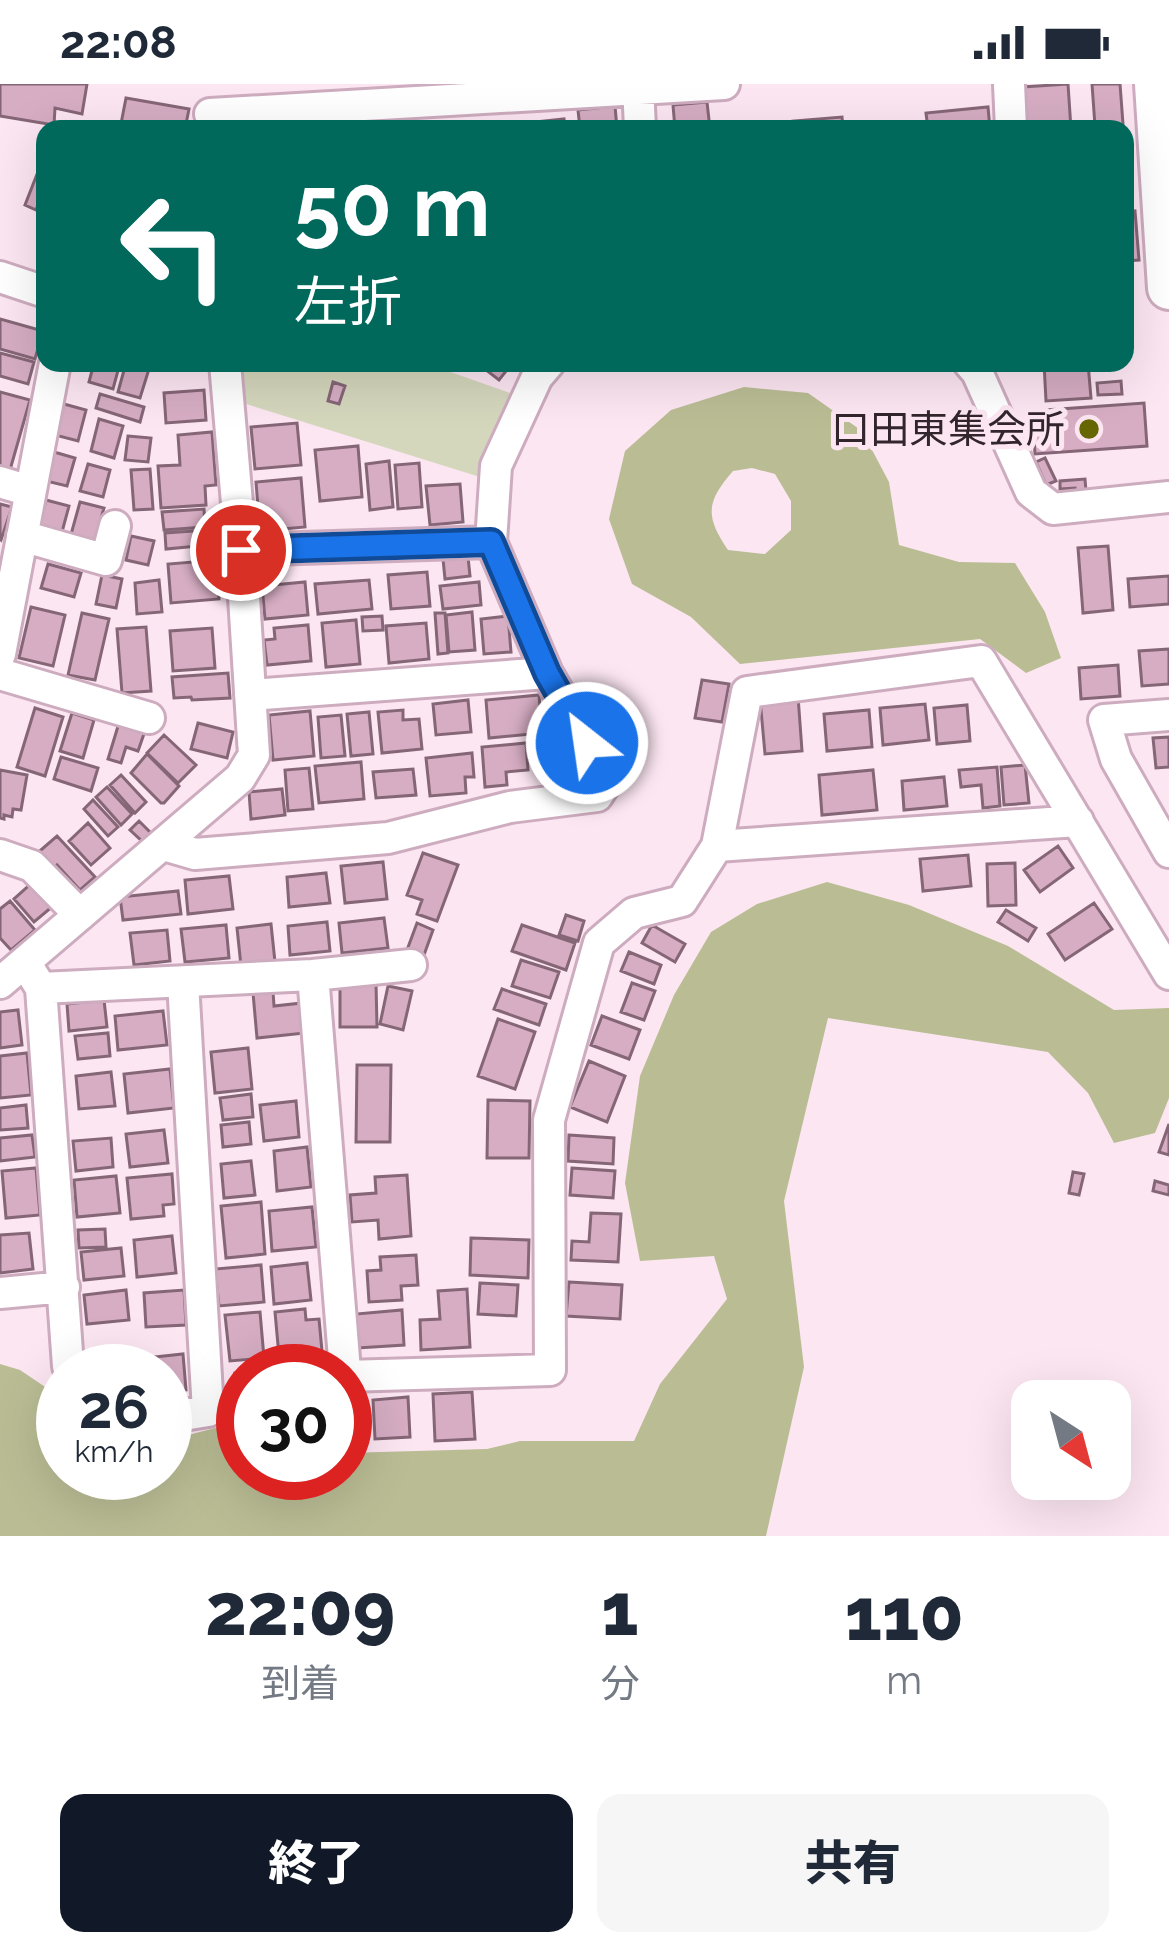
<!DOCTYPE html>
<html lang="ja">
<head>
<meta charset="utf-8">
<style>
  :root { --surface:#fff; --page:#f6f6f7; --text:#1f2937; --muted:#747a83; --accent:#111827 }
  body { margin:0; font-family:Raleway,"Noto Sans JP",sans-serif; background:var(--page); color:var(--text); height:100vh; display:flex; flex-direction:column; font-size:45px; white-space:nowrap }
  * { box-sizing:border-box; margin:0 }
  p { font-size:39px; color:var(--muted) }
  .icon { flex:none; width:66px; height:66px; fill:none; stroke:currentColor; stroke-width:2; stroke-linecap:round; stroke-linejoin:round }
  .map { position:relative; height:1452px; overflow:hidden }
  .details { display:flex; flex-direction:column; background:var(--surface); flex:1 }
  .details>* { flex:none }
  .hud { position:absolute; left:36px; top:36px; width:1098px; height:252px; border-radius:24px; box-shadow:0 12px 48px #0002; background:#00695c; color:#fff; overflow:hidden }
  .needle { width:78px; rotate:144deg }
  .controls { position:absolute; left:1011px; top:1296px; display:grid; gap:24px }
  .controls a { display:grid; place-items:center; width:120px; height:120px; border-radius:24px; background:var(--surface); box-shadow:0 12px 48px #0002; font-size:60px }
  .speed { position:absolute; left:36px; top:1260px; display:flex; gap:24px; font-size:60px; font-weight:700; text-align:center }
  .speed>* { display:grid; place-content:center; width:156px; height:156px; border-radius:50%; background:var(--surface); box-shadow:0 12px 48px #0002; line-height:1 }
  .speed small { font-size:30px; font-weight:400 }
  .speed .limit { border:18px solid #d22; background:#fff; color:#111 }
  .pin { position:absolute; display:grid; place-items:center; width:102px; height:102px; color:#fff; margin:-51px; border:6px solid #fff; border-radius:50%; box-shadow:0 3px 12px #0007 }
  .me { position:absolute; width:132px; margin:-66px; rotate:330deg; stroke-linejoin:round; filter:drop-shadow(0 0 9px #0008) }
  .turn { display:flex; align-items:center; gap:42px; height:252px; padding:0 60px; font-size:54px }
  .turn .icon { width:156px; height:156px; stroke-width:2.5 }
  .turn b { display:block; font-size:84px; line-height:102px }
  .eta { display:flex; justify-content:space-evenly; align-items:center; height:204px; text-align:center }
  .eta b { font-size:72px; font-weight:800; line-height:84px }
  .button { display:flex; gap:24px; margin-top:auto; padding:24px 60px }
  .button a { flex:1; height:138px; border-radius:24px; background:var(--accent); color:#fff; font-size:48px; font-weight:800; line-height:138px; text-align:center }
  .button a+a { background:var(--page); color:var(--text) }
  .status { display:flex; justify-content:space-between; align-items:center; height:84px; padding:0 60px; background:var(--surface); direction:ltr }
  .status svg { height:33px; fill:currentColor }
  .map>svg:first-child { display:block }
  .green { fill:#d4d7bc }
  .forest { fill:#babd94; fill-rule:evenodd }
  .building { fill:#d6adc3; stroke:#856677; stroke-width:3 }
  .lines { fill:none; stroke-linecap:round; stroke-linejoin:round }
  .street-casing { stroke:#ceacbf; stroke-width:36 }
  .secondary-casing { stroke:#ceacbf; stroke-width:48 }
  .street { stroke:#fff; stroke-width:30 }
  .secondary { stroke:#fff; stroke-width:42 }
  .route-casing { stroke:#114b97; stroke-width:30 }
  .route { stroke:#1a73e8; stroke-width:21 }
  .poi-dot { fill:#666702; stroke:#fce6f2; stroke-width:4.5 }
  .labels { text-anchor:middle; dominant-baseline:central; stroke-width:10; stroke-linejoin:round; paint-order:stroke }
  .poi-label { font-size:39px; fill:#32252c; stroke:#fce6f2; text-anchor:end }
</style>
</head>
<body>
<div class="status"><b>22:08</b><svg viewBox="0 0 49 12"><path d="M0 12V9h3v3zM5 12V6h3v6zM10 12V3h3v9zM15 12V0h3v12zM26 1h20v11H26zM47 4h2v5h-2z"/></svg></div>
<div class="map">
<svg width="1169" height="1452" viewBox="0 0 1169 1452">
  <rect width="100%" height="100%" fill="#fce6f2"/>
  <!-- green -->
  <path class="green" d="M241,279H425L510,309L488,357L480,393L243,319Z"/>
  <!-- forest -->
  <path class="forest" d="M744,303L808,309L862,347L889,398L899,461L959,478L1015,479L1045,528L1061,574L1026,589L980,555L740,580L691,533L632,500L609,435L625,367L671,326ZM752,384L775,390L791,417V446L765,470L728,466C705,432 706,418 733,387Z
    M827,798L909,821L1008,862L1114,926L1169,924V1014L1155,1049L1114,1059L1088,1009L1048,968L828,934L784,1117L804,1283L766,1452H0V1280L20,1286L63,1315V1389H165V1357L219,1343L243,1342V1389H345V1369L487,1365L520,1357H634L660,1300L727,1215L714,1172L640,1177L625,1099L640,992L674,911L711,848L757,820Z"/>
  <!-- building -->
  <path class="building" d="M0,0H87L82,30L55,24L54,41L0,32Z
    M1068,0L1071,45H1026L1023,3Z
    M1092,0H1120L1123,40L1095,42Z
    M126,14L189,25L185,45H120Z
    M707,18L710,45H675L673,21Z
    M615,22L617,45H580L578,26Z
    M988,23L990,45H928L926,29Z
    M842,33L843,45H794L793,37Z
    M564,35L565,45H517L516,40Z
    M914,40L915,45H858Z
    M41,80L45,81V102L36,126L25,121Z
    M1135,127L1139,176L1125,177V128Z
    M0,235L43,247L35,275L0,265Z
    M0,269L34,278L28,300L0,292Z
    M94,279H120L113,305L89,298Z
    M126,279L149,285L140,314L118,308Z
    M477,279H506L510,282L499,296Z
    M1044,279H1088L1091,314L1046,317Z
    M1121,297L1122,310L1098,311L1097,299Z
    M333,298L345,302L339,320L328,317Z
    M204,306L206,336L166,339L164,309Z
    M0,308L30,316L10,386L0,384Z
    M100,310L144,323L140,338L96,324Z
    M1144,319L1147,362L1035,370L1032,327Z
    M64,320L86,326L78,357L55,351Z
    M99,335L123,342L114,374L91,367Z
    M297,339L301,381L255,385L251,343Z
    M212,348L216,401L205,402L206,421L161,424L158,382L180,381L178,351Z
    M128,352L151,354L148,378L125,376Z
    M358,362L362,413L320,417L315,366Z
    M54,368L75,374L67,402L46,397Z
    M1045,374L1056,397L1046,401L1036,378Z
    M389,377L393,423L370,426L366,380Z
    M419,379L422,423L398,425L395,381Z
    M88,380L110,386L103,413L80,407Z
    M150,385L153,425L134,426L131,386Z
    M301,394L305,443L260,447L256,398Z
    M1085,395L1086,407L1075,408V404L1060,405V397Z
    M460,400L463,438L430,441L426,402Z
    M46,416L69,422L62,448L39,443Z
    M80,418L104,424L93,461L70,454Z
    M0,420L12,423L1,456L0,455Z
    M204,425L205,443L164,446L162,428Z
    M208,446L209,461L166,465L165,449Z
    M131,452L154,457L148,481L126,476Z
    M1108,462L1113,526L1083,529L1078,464Z
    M468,473L470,492L445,495L443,475Z
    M217,476L219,515L171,519L168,480Z
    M48,480L81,489L74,513L41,504Z
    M427,488L430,522L391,525L388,491Z
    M102,491L122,495L116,524L96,520Z
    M1169,492V520L1130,523L1128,495Z
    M159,496L162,528L137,530L135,499Z
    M369,496L372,525L318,530L315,500Z
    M305,498L308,531L265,535L262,502Z
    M479,498L481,521L443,525L440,502Z
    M31,523L65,531L53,582L19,574Z
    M472,528L475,566L449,568L446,531Z
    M82,529L109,535L95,596L68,591Z
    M435,529H445L448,569L438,570Z
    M382,532L383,546L363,547L362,533Z
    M508,532L511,568L484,570L481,535Z
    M356,536L360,580L326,583L322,539Z
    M426,539L429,575L389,579L386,542Z
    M308,541L311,577L267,581L264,556L275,555L274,544Z
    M146,543L151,607L122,609L117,545Z
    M212,544L215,584L173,587L170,547Z
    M1169,565V600L1142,602L1139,567Z
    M1118,581L1120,612L1081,615L1079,584Z
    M228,589L230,614L192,616L191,613L174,614L172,593Z
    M702,596L729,600L722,638L695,634Z
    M539,611L542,649L489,654L486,616Z
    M798,612L802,667L765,670L760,615Z
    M468,616L471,648L436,651L433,620Z
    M925,620L929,656L883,661L880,624Z
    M967,621L970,657L937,660L934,624Z
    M35,624L63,633L45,692L17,683Z
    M403,626V636L419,635L422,665L382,669L378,628Z
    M869,626L872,663L827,667L824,630Z
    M310,627L314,672L273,676L269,631Z
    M369,628L373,670L351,672L347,630Z
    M72,629L94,636L83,674L60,667Z
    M341,631L345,672L321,674L318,633Z
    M119,639L145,647L138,667L126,663L121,679L108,675Z
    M198,639L233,648L227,674L191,665Z
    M164,651L196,681L178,699L147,669Z
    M1169,653V683L1156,684L1153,654Z
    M575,658L577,688L541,692L538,661Z
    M526,659L528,686L506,688L507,701L485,703L482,663Z
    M472,669L474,693H465L466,709L430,712L426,674Z
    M147,670L179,702L164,719H161L131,689Z
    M61,673L98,684L91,707L54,695Z
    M361,678L364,715L319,719L315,682Z
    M1025,681L1029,719L1004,721L1001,683Z
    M997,683L1000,722L983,724L981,701L961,703L959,686Z
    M309,684L313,725L288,727L285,686Z
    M413,685L416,711L376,714L373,688Z
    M0,686L27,691L21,726L13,725L12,733L4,731V735L0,734Z
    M873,686L877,726L822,731L819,691Z
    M121,691L146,718L135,729L110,701Z
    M944,693L947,722L904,726L902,697Z
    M107,703L132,730L121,741L96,713Z
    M282,705L285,731L251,735L249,708Z
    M93,716L118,743L108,752L84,725Z
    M139,737L151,749L143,758L130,746Z
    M88,739L110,764L91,781L69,757Z
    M57,752L95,793L80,806L57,781L49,789L34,772Z
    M1058,762L1073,784L1040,808L1024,786Z
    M423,769L458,781L437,837L417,830L422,816L407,811Z
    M968,771L971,802L923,807L920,775Z
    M383,778L387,815L345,819L341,782Z
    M1015,779L1016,821L988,822L987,780Z
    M326,789L330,819L289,823L287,793Z
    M229,792L233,825L188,830L185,796Z
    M33,798L53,822L34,838L14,815Z
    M178,807L181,830L123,836L120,813Z
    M10,817L35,846L11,866L0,854V825Z
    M1094,819L1112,845L1065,876L1048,850Z
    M1006,826L1036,844L1028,857L998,838Z
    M566,831L584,837L578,857L559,851Z
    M384,834L388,864L342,869L339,839Z
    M327,838L330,867L290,871L288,842Z
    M417,839L433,846L424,871L407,866Z
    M271,840L275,878L241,882L237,844Z
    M226,841L229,874L185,878L181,845Z
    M522,841L575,859L566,886L512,867Z
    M652,841L685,860L675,878L642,859Z
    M167,846L170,877L134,881L130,849Z
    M629,868L661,881L654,900L621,887Z
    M521,876L559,888L550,914L512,902Z
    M340,899H376L377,943H340Z
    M632,899L655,907L644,936L621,928Z
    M388,902L412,907L403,946L380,940Z
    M502,905L546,920L539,941L494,925Z
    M273,907L274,922L302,919L305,949L257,954L253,909Z
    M104,916L107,943L69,947L67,920Z
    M18,926L22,961L0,964V928Z
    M163,927L167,961L118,966L115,932Z
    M602,932L640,946L629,975L591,961Z
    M498,935L535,948L515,1005L478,992Z
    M108,949L110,972L78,975L75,952Z
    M248,964L252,1005L215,1009L211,968Z
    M27,969L31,1011L0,1014V972Z
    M589,977L625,992L607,1038L570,1023Z
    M357,981H391L390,1058H356Z
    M170,985L174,1024L128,1029L124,990Z
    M111,988L115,1022L79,1025L76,992Z
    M251,1010L253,1033L223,1036L220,1014Z
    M488,1016L530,1017L529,1074H487Z
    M296,1017L299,1053L264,1057L260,1021Z
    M26,1021L28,1044L0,1046V1024Z
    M249,1038L251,1060L223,1063L221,1041Z
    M1169,1040V1071L1159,1068Z
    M164,1046L168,1079L130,1083L126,1050Z
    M32,1051L35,1073L0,1077V1054Z
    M569,1051L614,1054L613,1080L568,1077Z
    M111,1054L113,1083L76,1087L73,1057Z
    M307,1063L311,1103L277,1107L274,1067Z
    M251,1077L255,1111L224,1114L221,1080Z
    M36,1084L40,1131L6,1134L2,1087Z
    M572,1084L615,1087L613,1114L570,1111Z
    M1073,1088L1084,1090L1079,1111L1069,1109Z
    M172,1090L174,1120L163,1121L164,1132L131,1135L127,1094Z
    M407,1091L411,1152L379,1155L378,1136L352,1138L350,1111L376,1109L375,1093Z
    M116,1092L120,1129L77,1133L74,1096Z
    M1155,1097L1169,1101V1111L1153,1107Z
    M261,1118L265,1170L226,1174L221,1122Z
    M312,1123L316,1163L272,1167L269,1127Z
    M591,1129L621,1130L618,1178L571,1176L572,1157L589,1158Z
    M105,1145L106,1163L79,1164L78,1146Z
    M29,1149L33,1185L0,1189V1151Z
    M172,1152L176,1189L137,1193L134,1156Z
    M471,1154L529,1156L528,1194L470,1191Z
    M121,1164L124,1192L84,1196L81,1168Z
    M416,1171L418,1201L401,1202L402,1216L369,1218L367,1187L381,1186L380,1173Z
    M307,1179L311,1216L274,1220L271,1183Z
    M261,1181L264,1218L219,1222L215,1185Z
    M569,1198L622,1201L620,1235L566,1232Z
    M480,1199L518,1201L516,1232L478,1230Z
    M467,1205L470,1263L421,1266L420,1236L440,1235L438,1207Z
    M126,1206L129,1236L87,1240L84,1211Z
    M184,1206L186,1241L146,1243L144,1209Z
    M305,1225L306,1236L319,1235L322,1267L279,1272L275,1228Z
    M402,1226L404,1261L358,1264L356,1230Z
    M260,1228L264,1274L230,1277L225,1231Z
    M183,1270L186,1306L165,1309V1287H146L145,1274Z
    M243,1288V1327H239L235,1289Z
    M472,1308L475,1355L435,1357L433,1310Z
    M408,1313L410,1353L375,1355L373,1316Z"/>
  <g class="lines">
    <defs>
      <path id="street" d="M638,0L640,45
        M1009,0L1011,45
        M210,30L724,0
        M0,193L45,208
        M969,279L977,288L1031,408L1053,425L1169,413
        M0,398L30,407
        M22,452L106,476L115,442
        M241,466L491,458
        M0,570L55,279
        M0,590L149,634
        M250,611L547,589
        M1169,631L1104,636L1116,675L1169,768
        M164,761L195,770L388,754L510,723L597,712L608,695L547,589L491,458L496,382L537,293L549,279
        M717,762L1078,737
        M0,771L32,782L80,831
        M31,888L41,904L68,1282L76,1287
        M313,891L411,881
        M0,899L240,694L254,671L241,466L225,279
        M41,904L313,891L345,1287
        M0,1209L64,1203
        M345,1289V1292L550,1286L549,1036L599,859L634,829L682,817L717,762L747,608L981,577L1169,890
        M165,1334L208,1327L183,898"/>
      <path id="secondary" d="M1156,0L1169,204"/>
    </defs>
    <!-- street casing -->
    <use href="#street" class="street-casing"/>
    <!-- secondary casing -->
    <use href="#secondary" class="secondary-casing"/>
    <!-- street -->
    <use href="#street" class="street"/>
    <!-- secondary -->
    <use href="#secondary" class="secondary"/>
  </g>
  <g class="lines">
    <defs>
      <path id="route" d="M241,466L491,458L547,589L587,659"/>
    </defs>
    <!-- route casing -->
    <use href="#route" class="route-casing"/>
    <!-- route -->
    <use href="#route" class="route"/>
  </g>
  <!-- markers -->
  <circle class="poi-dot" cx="1089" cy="345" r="12"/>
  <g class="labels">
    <!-- poi labels -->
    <g class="poi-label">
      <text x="1065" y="345">口田東集会所</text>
    </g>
  </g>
</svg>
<div class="controls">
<a><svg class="needle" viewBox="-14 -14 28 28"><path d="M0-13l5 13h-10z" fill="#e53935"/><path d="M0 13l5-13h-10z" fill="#747a83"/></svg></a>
</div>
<div class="speed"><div>26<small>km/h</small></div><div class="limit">30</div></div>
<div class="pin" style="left:241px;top:466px;background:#d93025"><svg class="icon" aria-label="arrive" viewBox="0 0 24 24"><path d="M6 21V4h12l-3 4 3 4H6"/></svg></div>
<svg class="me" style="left:587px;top:659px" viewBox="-20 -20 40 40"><circle r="17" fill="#1a73e8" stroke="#fff" stroke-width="3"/><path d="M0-11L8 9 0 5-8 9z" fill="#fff"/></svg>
<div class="hud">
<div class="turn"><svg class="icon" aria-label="left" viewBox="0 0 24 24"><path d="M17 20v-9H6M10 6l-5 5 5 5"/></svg><div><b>50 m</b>左折</div></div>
</div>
</div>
<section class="details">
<div class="eta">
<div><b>22:09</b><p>到着</p></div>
<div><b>1</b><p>分</p></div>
<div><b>110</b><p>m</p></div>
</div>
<div class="button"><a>終了</a><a>共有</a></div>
</section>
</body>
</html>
